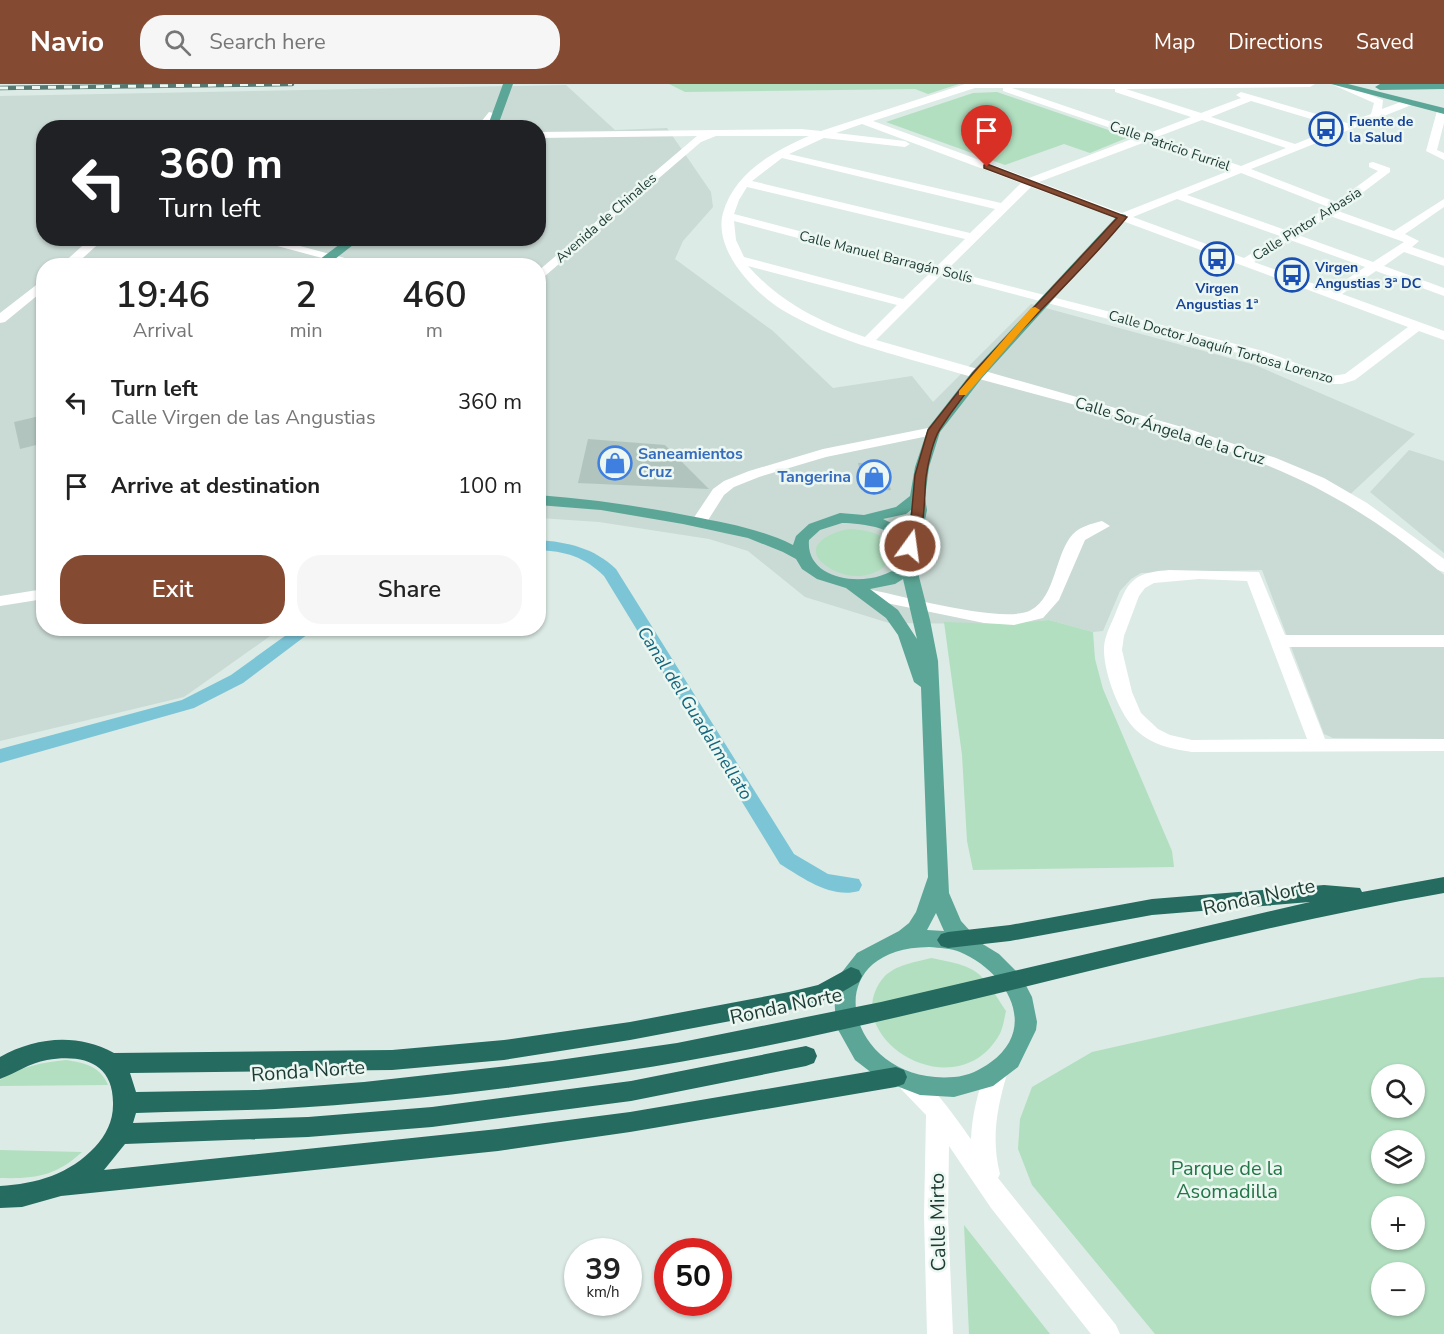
<!DOCTYPE html>
<html lang="en">
<head>
<meta charset="utf-8">
<style>
  :root { --surface:#fff; --page:#f6f6f6; --text:#222; --muted:#767676; --accent:#854b32 }
  body { margin:0; font-family:"Nunito Sans",sans-serif; background:var(--page); color:var(--text); height:100vh; display:flex; flex-direction:column; font-size:22px; white-space:nowrap }
  * { box-sizing:border-box; margin:0 }
  p { font-size:20px; color:var(--muted) }
  .icon { flex:none; width:33px; height:33px; fill:none; stroke:currentColor; stroke-width:2; stroke-linecap:round; stroke-linejoin:round }
  .map { position:relative; flex:1; overflow:hidden }
  .drawer { position:absolute; left:36px; top:174px; width:510px; height:378px; display:flex; flex-direction:column; background:var(--surface); border-radius:24px; box-shadow:0 2px 4px #0004 }
  .drawer>* { flex:none }
  .banner { position:absolute; left:36px; top:36px; width:510px; height:126px; border-radius:24px; box-shadow:0 2px 4px #0004; background:#202124; color:#fff; overflow:hidden }
  .tools { position:absolute; left:1371px; top:980px; display:grid; gap:12px }
  .tools a { display:grid; place-items:center; width:54px; height:54px; border-radius:50%; background:var(--surface); box-shadow:0 2px 4px #0004; font-size:30px }
  .speed { position:absolute; left:564px; top:1154px; display:flex; gap:12px; font-size:30px; font-weight:700; text-align:center }
  .speed>* { display:grid; place-content:center; width:78px; height:78px; border-radius:50%; background:var(--surface); box-shadow:0 2px 4px #0004; line-height:1 }
  .speed small { font-size:15px; font-weight:400 }
  .speed .limit { border:9px solid #d22; background:#fff; color:#111 }
  .pin { position:absolute; display:grid; place-items:center; width:51px; height:51px; color:#fff; margin:-62px -26px; border-radius:50% 50% 50% 0; rotate:-45deg; box-shadow:0 0 6px #0007 }
  .pin .icon { rotate:45deg }
  .me { position:absolute; width:66px; margin:-33px; rotate:14deg; stroke-linejoin:round; filter:drop-shadow(0 0 4px #0008) }
  .turn { display:flex; align-items:center; gap:21px; height:126px; padding:0 24px; font-size:27px }
  .turn .icon { width:78px; height:78px; stroke-width:2.5 }
  .turn b { display:block; font-size:42px; line-height:51px }
  .eta { display:flex; justify-content:space-evenly; align-items:center; height:102px; text-align:center }
  .eta b { font-size:36px; font-weight:600; line-height:42px }
  .primary-button { display:flex; gap:12px; margin-top:auto; padding:12px 24px }
  .primary-button a { flex:1; height:69px; border-radius:24px; background:var(--accent); color:#fff; font-size:24px; font-weight:600; line-height:69px; text-align:center }
  .primary-button a+a { background:var(--page); color:var(--text) }
  ul { padding:0; list-style:none }
  li { display:flex; align-items:center; gap:18px; height:84px; padding:0 24px }
  li div { flex:1 }
  li b { display:block; font-size:22px }
  li em { font-style:normal }
  header { display:flex; align-items:center; gap:36px; box-sizing:border-box; height:84px; padding:0 30px; background:var(--accent); color:#fff }
  header strong { font-size:28px }
  nav { display:flex; gap:33px; margin-inline-start:auto; font-size:21px }
  .search { width:420px; height:54px; background:var(--page); display:flex; align-items:center; gap:15px; box-sizing:border-box; padding:0 21px; border-radius:24px; color:var(--muted); font-size:22px }
  .map>svg:first-child { display:block }
  .built { fill:#cadad4; fill-rule:evenodd }
  .green { fill:#b2dfc0; fill-rule:evenodd }
  .lines { fill:none; stroke-linecap:round; stroke-linejoin:round }
  .canal { fill:#7cc5d7; fill-rule:evenodd }
  .building { fill:#b1c5be }
  .minor { fill:#fff; fill-rule:evenodd }
  .major { fill:#5ba696; fill-rule:evenodd }
  .highway { fill:#256b60; fill-rule:evenodd }
  .rail-casing { stroke:#567870; stroke-width:4.5 }
  .rail { stroke:#edf7f2; stroke-width:3; stroke-dasharray:8; stroke-linecap:butt }
  .route { fill:#854b32; stroke:#563120; stroke-width:1.5 }
  .slow { fill:#f59e0b }
  .labels { text-anchor:middle; dominant-baseline:central; stroke-width:5; stroke-linejoin:round; paint-order:stroke }
  .far-transit-label { font-size:14px; font-weight:bold; fill:#164399; stroke:#edf7f2; text-anchor:start }
  .far-street-label { font-size:14px; fill:#1c3b34; stroke:#edf7f2 }
  .street-label { font-size:16px; fill:#1c3b34; stroke:#edf7f2 }
  .shop-label { font-size:16px; font-weight:bold; fill:#366cbe; stroke:#edf7f2; text-anchor:start }
  .water-label { font-size:18px; font-style:italic; fill:#11657d; stroke:#edf7f2 }
  .near-street-label { font-size:20px; fill:#1c3b34; stroke:#edf7f2 }
  .near-park-label { font-size:20px; fill:#227647; stroke:#edf7f2 }
</style>
</head>
<body>
<header>
<strong>Navio</strong>
<div class="search"><svg class="icon" aria-label="search" viewBox="0 0 24 24"><circle cx="10" cy="10" r="6"/><path d="M15 15l6 6"/></svg>Search here</div>
<nav><a>Map</a><a>Directions</a><a>Saved</a></nav>
</header>
<div class="map">
<svg width="1444" height="1250" viewBox="0 0 1444 1250">
  <rect width="100%" height="100%" fill="#dcebe5"/>
  <!-- built -->
  <path class="built" d="M566,1L615,46L667,44L711,108L713,123L683,157L675,175L773,247L833,304L912,292L933,318L1031,220L1255,281L1415,350L1344,416L1395,448L1444,491V655L1333,654L1324,650L1262,486L1141,489L1131,495L1120,507L1103,547L1093,548L1049,536L999,540L889,539L805,513L748,467L709,455L599,438L539,434L538,182H44V544L280,545L184,613L0,657V12ZM44,44H538V154H44Z
    M1409,366L1444,377V469L1370,408Z"/>
  <!-- green -->
  <path class="green" d="M669,0H959L928,10L915,5L685,8Z
    M997,8L1129,53L1090,69L1064,60L1005,81L886,38L973,9Z
    M851,445C933,451 876,515 828,483C798,463 831,447 851,445Z
    M1049,536L1093,548L1095,575L1103,605L1172,767L1174,783L973,786L967,757L962,671L944,538L999,540Z
    M931,874C979,883 980,886 1006,927C1004,935 1003,946 998,953C952,1027 835,950 884,893C895,881 916,878 931,874Z
    M1444,893V1250H1155L1032,1101L1018,1065L1020,1035L1032,1003L1092,968L1421,894ZM1382,990H1414V1023H1382ZM1382,1056H1414V1089H1382ZM1382,1122H1414V1155H1382ZM1382,1188H1414V1221H1382Z
    M66,976C85,979 100,982 108,1001L0,1002V996C19,983 43,978 66,976Z
    M0,1066L82,1068C56,1092 35,1095 0,1094Z
    M964,1141L1050,1250H969Z"/>
  <g class="lines">
    <!-- canal -->
    <path class="canal" d="M538,456C568,458 594,464 616,485L794,770L828,790L859,795L862,801L859,807C831,815 803,794 780,780L604,492C585,473 565,467 538,466Z
      M296,544H316L243,599L194,624L0,679V665L182,616L231,591Z"/>
  </g>
  <!-- building -->
  <path class="building" d="M44,331V359L20,365L14,338Z
    M588,355L665,361L709,405L578,399Z
    M883,378L891,406L865,408L858,379Z"/>
  <g class="lines">
    <!-- minor -->
    <path class="minor" d="M965,0H1315L1310,3L1126,5L1201,29L1241,14L1236,11L1241,8L1347,39L1371,30L1374,19L1331,0H1344L1383,16L1382,25L1406,16H1414V20L1251,85L1336,118L1378,87L1369,83V79L1373,78L1390,84V88L1338,127L1394,147L1444,115V123L1405,150L1419,157L1412,163L1444,174V182L1404,168L1384,182L1444,204V212L1376,187L1342,210L1444,247V256L1419,247L1355,296L1342,300H1330L1253,273L941,191L876,256L1189,345L1276,374L1324,394L1367,419L1444,475V488L1438,486C1380,437 1318,399 1245,373C1145,336 1039,313 937,283C885,268 831,255 784,227C754,209 713,166 723,129C734,89 774,67 809,52H716L701,58L538,198V187L697,52L538,54V48L801,45L821,47ZM975,4H1003V7L1137,53L1029,94L873,37ZM1012,4L1115,5V8L1191,33L1147,50ZM1251,17L1338,43L1295,60L1211,33ZM1202,36L1286,64L1241,82L1157,53ZM862,40L1021,99L1001,119L789,70L824,54L905,63L910,60L905,57L836,49ZM1148,57L1231,86L1122,129L1039,98ZM782,74L995,125L970,149L752,97ZM1241,89L1328,123L1288,147L1187,111ZM747,103L965,155L936,183L734,130L739,116ZM1031,103L1408,243L1345,290L1331,292L1263,267L947,186ZM1177,115L1280,152L1244,174L1133,133ZM1330,132L1404,158L1373,178L1298,151ZM734,137L930,189L903,215L744,173L736,156ZM1290,156L1365,183L1331,206L1254,178ZM748,182L897,221L865,253C819,238 780,218 748,182Z
      M1442,24H1444V39L1437,66L1444,69V76L1426,67L1437,27Z
      M489,28L498,30L487,44H476Z
      M91,154H105L74,182H60Z
      M247,154H270L375,182H352Z
      M44,195V206L5,238L0,239V229Z
      M538,208L542,209L544,215L538,219Z
      M933,343L940,347L938,350L826,373L759,393L734,403L724,411L705,441H693L691,438L713,405L724,397L749,387L823,365Z
      M1102,437L1110,442L1085,456L1059,516L1043,534L1014,541L984,539L867,515L861,514L859,510L861,506L867,505C900,511 1005,541 1031,526C1056,513 1055,469 1073,450C1081,442 1091,440 1102,437Z
      M1169,486L1259,488L1285,551H1444V563H1289L1325,655H1444V667L1192,668C1172,665 1152,661 1137,647C1119,631 1103,587 1104,563C1105,550 1112,539 1116,528C1121,517 1124,504 1134,496C1143,488 1158,487 1169,486ZM1199,495L1247,497L1307,655L1192,656L1170,651L1158,645L1141,629L1132,608L1122,566L1124,552L1139,512L1145,504L1154,499Z
      M44,505V515L0,522V512Z
      M996,980L1004,983L1007,990C997,1024 991,1055 1000,1090L998,1094L1116,1241L1120,1250H1091L991,1124L949,1062L948,1132L953,1250H927L924,1132L926,1031L901,1005L898,998L901,991C903,990 908,988 910,988C926,990 961,1041 971,1055C972,1031 978,1005 988,983Z"/>
    <!-- major -->
    <path class="major" d="M503,0H513L497,44H487Z
      M1331,0H1348L1444,24V30Z
      M1444,0V5L1380,6L1375,3L1380,0Z
      M1122,130L1126,131V135L982,294L940,348L929,383L925,414L927,426L916,481L930,536L938,577L949,809L961,837L981,859L999,870L1021,892L1032,913L1037,938L1036,946L1018,983L993,1002L954,1013L920,1011L881,996L855,976L836,942L834,909L842,888L857,869L899,847L909,839L916,828L928,793L921,603L914,598L898,551L886,534L846,504L817,495L802,485L796,475L783,468L748,454L683,440L601,426L538,421V411C590,415 640,422 690,432C726,439 761,445 793,461L796,452L809,440L840,429L864,431L896,423L910,412L915,383L928,344L972,288L1118,131ZM911,426L908,447L883,435L906,430ZM842,439C865,439 918,446 900,481C875,505 805,500 809,456L820,446ZM903,495L917,555L898,526L870,505L895,500ZM936,829L944,847L927,846ZM929,863C940,864 951,864 960,868C1005,887 1040,942 991,978C980,986 968,992 954,993C847,1002 811,864 929,863Z
      M348,154H362L326,182H311Z"/>
    <!-- highway -->
    <path class="highway" d="M1444,793V809C1206,851 976,921 740,967C588,996 431,1016 276,1025C230,1027 183,1027 136,1029L133,1039L308,1033L432,1023L631,997L806,962L814,965L817,972L814,979L806,982L631,1017L432,1043L308,1053L125,1060L104,1086L498,1045L630,1028L896,983L904,986L907,993L904,1000L896,1003L630,1048L498,1067L61,1112L22,1123L0,1124V1102C36,1100 70,1090 95,1063C106,1051 113,1037 113,1021C114,979 83,970 47,976C29,979 16,989 0,995V973C36,953 77,949 114,969L392,966L504,956L630,938L789,908L818,901L851,883L859,886L862,892L859,898L832,914L789,926L630,956L504,976L392,986L130,989L136,1008L258,1006L364,998L552,977L677,959L881,918L1310,818L1152,831L1010,857L948,864L941,862L937,856L941,850L948,848L1010,841L1152,815L1324,801L1360,804L1362,808Z"/>
    <defs>
      <path id="rail" d="M0,4L292,0"/>
    </defs>
    <!-- rail casing -->
    <use href="#rail" class="rail-casing"/>
    <!-- rail -->
    <use href="#rail" class="rail"/>
  </g>
  <!-- route -->
  <path class="route" d="M987,80L1127,133C1068,206 991,266 940,345C933,356 928,379 926,393C924,408 926,461 910,465L904,462L910,447L915,391L928,346L973,289L1117,134L984,84V81Z"/>
  <!-- slow -->
  <path class="slow" d="M1035,223L1040,226L1038,228L966,311H959V307L1031,224Z"/>
  <!-- icons -->
  <defs>
    <symbol id="bus-ring" viewBox="-11 -11 22 22"><circle r="9.5" fill="#edf7f2" stroke="#1a4fb4" stroke-width="1.5"/><path d="M-5-6H5V4H4V6H2V4H-2V6H-4V4H-5ZM-3.5-4V0h7V-4ZM-3.5 1.2v1.5H-2V1.2ZM2 1.2v1.5H3.5V1.2Z" fill="#1a4fb4"/></symbol>
    <symbol id="shop-ring" viewBox="-11 -11 22 22"><circle r="9.5" fill="#edf7f2" stroke="#3f7fe0" stroke-width="1.5"/><path d="M-5-2.5h2.3a2.7 3.5 0 0 1 5.4 0H5L5.5 6h-11ZM-1.5-2.5h3a1.5 2.3 0 0 0-3 0Z" fill="#3f7fe0"/></symbol>
  </defs>
  <g fill-rule="evenodd">
    <use href="#bus-ring" x="1307" y="26" width="38" height="38"/>
    <use href="#bus-ring" x="1198" y="156" width="38" height="38"/>
    <use href="#bus-ring" x="1273" y="172" width="38" height="38"/>
    <use href="#shop-ring" x="596" y="360" width="38" height="38"/>
    <use href="#shop-ring" x="855" y="374" width="38" height="38"/>
  </g>
  <g class="labels">
    <!-- far-transit labels -->
    <g class="far-transit-label">
      <text x="1349" y="37">Fuente de<tspan x="1349" dy="16">la Salud</tspan></text>
      <text x="1315" y="183">Virgen<tspan x="1315" dy="16">Angustias 3ª DC</tspan></text>
      <text x="1217" y="204" text-anchor="middle">Virgen<tspan x="1217" dy="16">Angustias 1ª</tspan></text>
    </g>
    <!-- far-street labels -->
    <g class="far-street-label">
      <text transform="translate(1170 62) rotate(19)">Calle Patricio Furriel</text>
      <text transform="translate(606 134) rotate(-41)">Avenida de Chinales</text>
      <text transform="translate(1307 140) rotate(-32)">Calle Pintor Arbasia</text>
      <text transform="translate(886 173) rotate(14)">Calle Manuel Barragán Solís</text>
      <text transform="translate(1221 263) rotate(16)">Calle Doctor Joaquín Tortosa Lorenzo</text>
    </g>
    <!-- street labels -->
    <g class="street-label">
      <text transform="translate(1170 347) rotate(17)">Calle Sor Ángela de la Cruz</text>
    </g>
    <!-- shop labels -->
    <g class="shop-label">
      <text x="638" y="370">Saneamientos<tspan x="638" dy="18">Cruz</tspan></text>
      <text x="851" y="393" text-anchor="end">Tangerina</text>
    </g>
    <!-- water labels -->
    <g class="water-label">
      <text transform="translate(695 629) rotate(58)">Canal del Guadalmellato</text>
    </g>
    <!-- near-street labels -->
    <g class="near-street-label">
      <text transform="translate(1259 813) rotate(-12)">Ronda Norte</text>
      <text transform="translate(786 922) rotate(-12)">Ronda Norte</text>
      <text transform="translate(308 987) rotate(-4)">Ronda Norte</text>
      <text transform="translate(938 1138) rotate(-91)">Calle Mirto</text>
    </g>
    <!-- near-park labels -->
    <g class="near-park-label">
      <text x="1227" y="1084">Parque de la<tspan x="1227" dy="23">Asomadilla</tspan></text>
    </g>
  </g>
</svg>
<div class="tools">
<a><svg class="icon" aria-label="search" viewBox="0 0 24 24"><circle cx="10" cy="10" r="6"/><path d="M15 15l6 6"/></svg></a>
<a><svg class="icon" aria-label="layers" viewBox="0 0 24 24"><path d="M12 4l9 5-9 5-9-5zM3 14l9 5 9-5"/></svg></a>
<a>+</a>
<a>−</a>
</div>
<div class="speed"><div>39<small>km/h</small></div><div class="limit">50</div></div>
<div class="pin" style="left:987px;top:83px;background:#d93025"><svg class="icon" aria-label="arrive" viewBox="0 0 24 24"><path d="M6 21V4h12l-3 4 3 4H6"/></svg></div>
<svg class="me" style="left:910px;top:462px" viewBox="-20 -20 40 40"><circle r="17" fill="#854b32" stroke="#fff" stroke-width="3"/><path d="M0-11L8 9 0 5-8 9z" fill="#fff"/></svg>
<div class="banner">
<div class="turn"><svg class="icon" aria-label="left" viewBox="0 0 24 24"><path d="M17 20v-9H6M10 6l-5 5 5 5"/></svg><div><b>360 m</b>Turn left</div></div>
</div>
<section class="drawer">
<div class="eta">
<div><b>19:46</b><p>Arrival</p></div>
<div><b>2</b><p>min</p></div>
<div><b>460</b><p>m</p></div>
</div>
<ul>
<li><svg class="icon" aria-label="left" viewBox="0 0 24 24"><path d="M17 20v-9H6M10 6l-5 5 5 5"/></svg><div><b>Turn left</b><p>Calle Virgen de las Angustias</p></div><em>360 m</em></li>
<li><svg class="icon" aria-label="arrive" viewBox="0 0 24 24"><path d="M6 21V4h12l-3 4 3 4H6"/></svg><div><b>Arrive at destination</b></div><em>100 m</em></li>
</ul>
<div class="primary-button"><a>Exit</a><a>Share</a></div>
</section>
</div>
</body>
</html>
